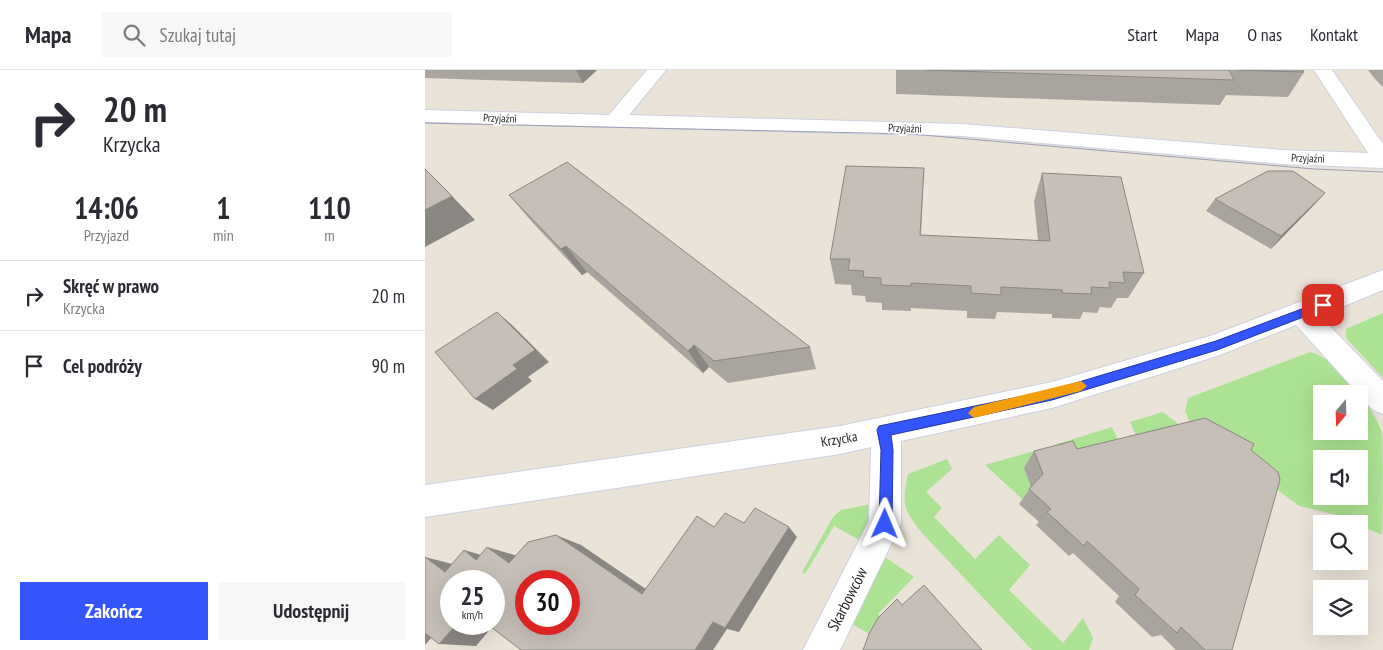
<!DOCTYPE html>
<html lang="pl">
<head>
<meta charset="utf-8">
<style>
  :root { --surface:#fff; --page:#f7f7f7; --text:#2b2b33; --muted:#7c7c81; --line:#e1e1e2; --accent:#3455fb }
  body { margin:0; font-family:"PT Sans Narrow",sans-serif; background:var(--page); color:var(--text); height:100vh; display:flex; flex-direction:column; font-size:19px; white-space:nowrap }
  * { box-sizing:border-box; margin:0 }
  p { font-size:16px; color:var(--muted) }
  .icon { flex:none; width:28px; height:28px; fill:none; stroke:currentColor; stroke-width:2; stroke-linecap:round; stroke-linejoin:round }
  .map { position:relative; flex:1; overflow:hidden }
  .side { display:flex; flex-direction:column; background:var(--surface); width:425px }
  .side>* { flex:none }
  .guide { background:#fff; color:var(--text); overflow:hidden }
  .needle { width:32px; rotate:199deg }
  .controls { position:absolute; left:888px; top:315px; display:grid; gap:10px }
  .controls a { display:grid; place-items:center; width:55px; height:55px; border-radius:0px; background:var(--surface); box-shadow:0 5px 20px #0002; font-size:25px }
  .speed { position:absolute; left:15px; top:500px; display:flex; gap:10px; font-size:25px; font-weight:700; text-align:center }
  .speed>* { display:grid; place-content:center; width:65px; height:65px; border-radius:50%; background:var(--surface); box-shadow:0 5px 20px #0002; line-height:1 }
  .speed small { font-size:12px; font-weight:400 }
  .speed .limit { border:8px solid #d22; background:#fff; color:#111 }
  .pin { position:absolute; display:grid; place-items:center; width:42px; height:42px; color:#fff; margin:-21px; border-radius:10px; box-shadow:0 2px 8px #0006 }
  .me { position:absolute; width:55px; margin:-28px; rotate:1deg; stroke-linejoin:round; filter:drop-shadow(0 0 4px #0008) }
  .turn { display:flex; align-items:center; gap:18px; height:105px; padding:0 20px; font-size:22px }
  .turn .icon { width:65px; height:65px; stroke-width:2.5 }
  .turn b { display:block; font-size:35px; line-height:42px }
  .eta { display:flex; justify-content:space-evenly; align-items:center; height:85px; text-align:center }
  .eta b { font-size:30px; font-weight:700; line-height:35px }
  .button { display:flex; gap:10px; margin-top:auto; padding:10px 20px }
  .button a { flex:1; height:58px; border-radius:0px; background:var(--accent); color:#fff; font-size:20px; font-weight:700; line-height:58px; text-align:center }
  .button a+a { background:var(--page); color:var(--text) }
  ul { padding:0; list-style:none }
  li { display:flex; align-items:center; gap:15px; height:70px; padding:0 20px; border-top:1px solid var(--line) }
  li div { flex:1 }
  li b { display:block; font-size:19px }
  li em { font-style:normal }
  header { display:flex; align-items:center; gap:30px; box-sizing:border-box; height:70px; padding:0 25px; background:var(--surface); border-bottom:1px solid var(--line) }
  header strong { font-size:24px }
  nav { display:flex; gap:28px; margin-inline-start:auto; font-size:18px }
  .search { width:350px; height:45px; background:var(--page); display:flex; align-items:center; gap:12px; box-sizing:border-box; padding:0 18px; border-radius:0px; color:var(--muted); font-size:19px }
  main { display:flex; flex:1; min-height:0 }
  .map>svg:first-child { display:block }
  .green { fill:#ace293; fill-rule:evenodd }
  .lines { fill:none; stroke-linecap:round; stroke-linejoin:round }
  .minor-casing { stroke:#cdd1e1; stroke-width:2 }
  .minor { fill:#fff; fill-rule:evenodd }
  .tram { stroke:#9b9eb2; stroke-width:1 }
  .wall { fill:#a9a49e }
  .shaded-wall { fill:#8a8681 }
  .building { fill:#c5bfb8; stroke:#8a8681; fill-rule:evenodd }
  .route { fill:#3455fb; stroke:#2237a3 }
  .slow { fill:#f59e0b }
  .labels { text-anchor:middle; dominant-baseline:central; stroke-width:4; stroke-linejoin:round; paint-order:stroke }
  .far-street-label { font-size:11px; fill:#272727; stroke:#fff }
  .street-label { font-size:14px; fill:#272727; stroke:#fff }
  .near-street-label { font-size:16px; fill:#272727; stroke:#fff }
</style>
</head>
<body>
<header>
<strong>Mapa</strong>
<div class="search"><svg class="icon" aria-label="search" viewBox="0 0 24 24"><circle cx="10" cy="10" r="6"/><path d="M15 15l6 6"/></svg>Szukaj tutaj</div>
<nav><a>Start</a><a>Mapa</a><a>O nas</a><a>Kontakt</a></nav>
</header>
<main>
<section class="side">
<div class="guide">
<div class="turn"><svg class="icon" aria-label="right" viewBox="0 0 24 24"><path d="M7 20v-9h11M14 6l5 5-5 5"/></svg><div><b>20 m</b>Krzycka</div></div>
</div>
<div class="eta">
<div><b>14:06</b><p>Przyjazd</p></div>
<div><b>1</b><p>min</p></div>
<div><b>110</b><p>m</p></div>
</div>
<ul>
<li><svg class="icon" aria-label="right" viewBox="0 0 24 24"><path d="M7 20v-9h11M14 6l5 5-5 5"/></svg><div><b>Skręć w prawo</b><p>Krzycka</p></div><em>20 m</em></li>
<li><svg class="icon" aria-label="arrive" viewBox="0 0 24 24"><path d="M6 21V4h12l-3 4 3 4H6"/></svg><div><b>Cel podróży</b></div><em>90 m</em></li>
</ul>
<div class="button"><a>Zakończ</a><a>Udostępnij</a></div>
</section>
<div class="map">
<svg width="958" height="580" viewBox="0 0 958 580">
  <rect width="100%" height="100%" fill="#eae3d8"/>
  <!-- green -->
  <path class="green" d="M958,243V308L921,268V259Z
    M885,282C913,289 947,335 957,362C958,371 958,454 957,465L912,445L874,436L766,355L760,341L763,328ZM896,324H934V361H896ZM896,389H934V426H896Z
    M738,342L757,357L712,368L705,352Z
    M687,357L694,372L637,386L632,374Z
    M609,381L614,394L599,397L607,419L597,429L560,395Z
    M522,389L527,399L501,422L517,438L509,447L550,489L574,465L605,495L584,520L638,573L658,548L668,568L664,580H607L498,464C479,441 476,434 483,404Z
    M447,434L446,455L438,472L409,456L380,504L377,502L408,447L416,440Z
    M460,487L489,507L453,544L458,550L448,566L425,553Z"/>
  <g class="lines">
    <defs>
      <path id="minor" d="M222,0H241L204,45L537,54L858,80L943,83L889,0H907L958,74V98L858,94L537,66L0,52V40L184,45Z
        M958,200V220L895,246L958,311V344L948,340L871,255L792,286L627,338L476,371V454L415,580H378L444,451L446,377L415,384L0,447V415L415,356L627,312L788,265Z"/>
    </defs>
    <!-- minor casing -->
    <use href="#minor" class="minor-casing"/>
    <!-- minor -->
    <use href="#minor" class="minor"/>
    <!-- tram -->
    <path class="tram" d="M0,53L486,64L889,99L958,102"/>
  </g>
  <!-- wall -->
  <path class="wall" d="M0,0H172L158,13L0,8Z
    M471,0H878L879,2L863,27L801,25L795,35L471,24Z
    M943,0H958V17L951,10Z
    M499,98L496,166L613,171L609,131L617,103L719,203L703,228H692L686,238L675,237L672,243L658,242L655,249L627,248V244L572,242L570,249L542,248V241L486,238V241L457,240V233L441,232L440,226L427,225L426,215L410,214L405,189Z
    M900,123L889,135L846,179L781,141L790,129Z
    M84,125L385,277L391,299L303,313L284,297L278,303L162,202L157,205L107,152Z
    M652,379L826,380L807,580H751L736,565L727,567L690,532L694,526L648,483L644,486L611,455L614,452L594,434L606,417L599,398L609,381Z"/>
  <!-- shaded-wall -->
  <path class="shaded-wall" d="M151,0H172L158,13Z
    M900,123L889,135L846,179L856,166Z
    M27,126L50,150L0,177V140Z
    M141,176L162,202L157,205L136,179Z
    M72,242L87,255L124,292L103,307L107,311L68,340L50,329L88,295Z
    M269,275L284,297L278,303L263,281Z
    M364,457L372,467L314,562L302,559L288,580H270L288,552Z
    M131,465L156,475L237,530L217,524Z
    M62,477L93,486L84,493Z
    M39,480L71,489L51,490Z
    M0,487L35,496L20,502Z
    M78,544L51,576L14,574L32,554H69Z
    M0,550L20,552L0,575Z"/>
  <!-- building -->
  <path class="building" d="M500,0H804L809,10Z
    M812,0H878L879,2Z
    M142,92L385,277L289,291L269,275L263,281L141,176L136,179L84,125Z
    M421,96L499,98L495,165L625,171L617,103L696,107L719,203L698,202L700,213L684,212L685,218L666,217L667,224L637,223V220L576,217V225L546,223V216L486,213V216L456,215V208L438,207L439,201L423,200L425,189H405Z
    M0,99L27,126L0,140Z
    M843,101H868L900,123L856,166L790,129Z
    M72,242L110,280L88,295L92,299L50,329L10,282Z
    M780,348L829,374L826,380L853,402L855,410L807,580H780L756,557L752,563L710,525L714,519L662,471L659,476L622,442L626,439L604,419L618,404L609,381L648,371L652,379Z
    M330,438L364,457L300,558L288,552L270,580H96L62,554H69V511H26V554H32L14,574L0,563V487L20,502L39,480L51,490L62,477L84,493L103,472L131,465L217,524L272,446L289,457L300,443L319,453ZM101,511H144V554H101Z
    M499,515L557,580H438L444,564L453,548L472,529L477,535Z"/>
  <!-- route -->
  <path class="route" d="M898,231L902,232V238L792,280L627,330L466,365L468,380L467,454L465,459L460,461L456,459L454,454L456,380L452,360L454,356L627,320L791,271Z"/>
  <!-- slow -->
  <path class="slow" d="M656,311L662,316L656,321L549,348L543,343L549,337Z"/>
  <g class="labels">
    <!-- far-street labels -->
    <g class="far-street-label">
      <text transform="translate(75 48) rotate(2)">Przyjaźni</text>
      <text transform="translate(480 58) rotate(2)">Przyjaźni</text>
      <text transform="translate(883 88) rotate(2)">Przyjaźni</text>
    </g>
    <!-- street labels -->
    <g class="street-label">
      <text transform="translate(414 369) rotate(-10)">Krzycka</text>
    </g>
    <!-- near-street labels -->
    <g class="near-street-label">
      <text transform="translate(422 529) rotate(-63)">Skarbowców</text>
    </g>
  </g>
</svg>
<div class="controls">
<a><svg class="needle" viewBox="-14 -14 28 28"><path d="M0-13l5 13h-10z" fill="#e53935"/><path d="M0 13l5-13h-10z" fill="#7c7c81"/></svg></a>
<a><svg class="icon" aria-label="sound" viewBox="0 0 24 24"><path d="M4 9h4l5-4v14l-5-4H4zM17 9q2 3 0 6"/></svg></a>
<a><svg class="icon" aria-label="search" viewBox="0 0 24 24"><circle cx="10" cy="10" r="6"/><path d="M15 15l6 6"/></svg></a>
<a><svg class="icon" aria-label="layers" viewBox="0 0 24 24"><path d="M12 4l9 5-9 5-9-5zM3 14l9 5 9-5"/></svg></a>
</div>
<div class="speed"><div>25<small>km/h</small></div><div class="limit">30</div></div>
<div class="pin" style="left:898px;top:235px;background:#d93025"><svg class="icon" aria-label="arrive" viewBox="0 0 24 24"><path d="M6 21V4h12l-3 4 3 4H6"/></svg></div>
<svg class="me" style="left:460px;top:454px" viewBox="-20 -20 40 40"><path d="M0-17L14 15 0 8-14 15z" fill="#3455fb" stroke="#fff" stroke-width="4"/></svg>
</div>
</main>
</body>
</html>
